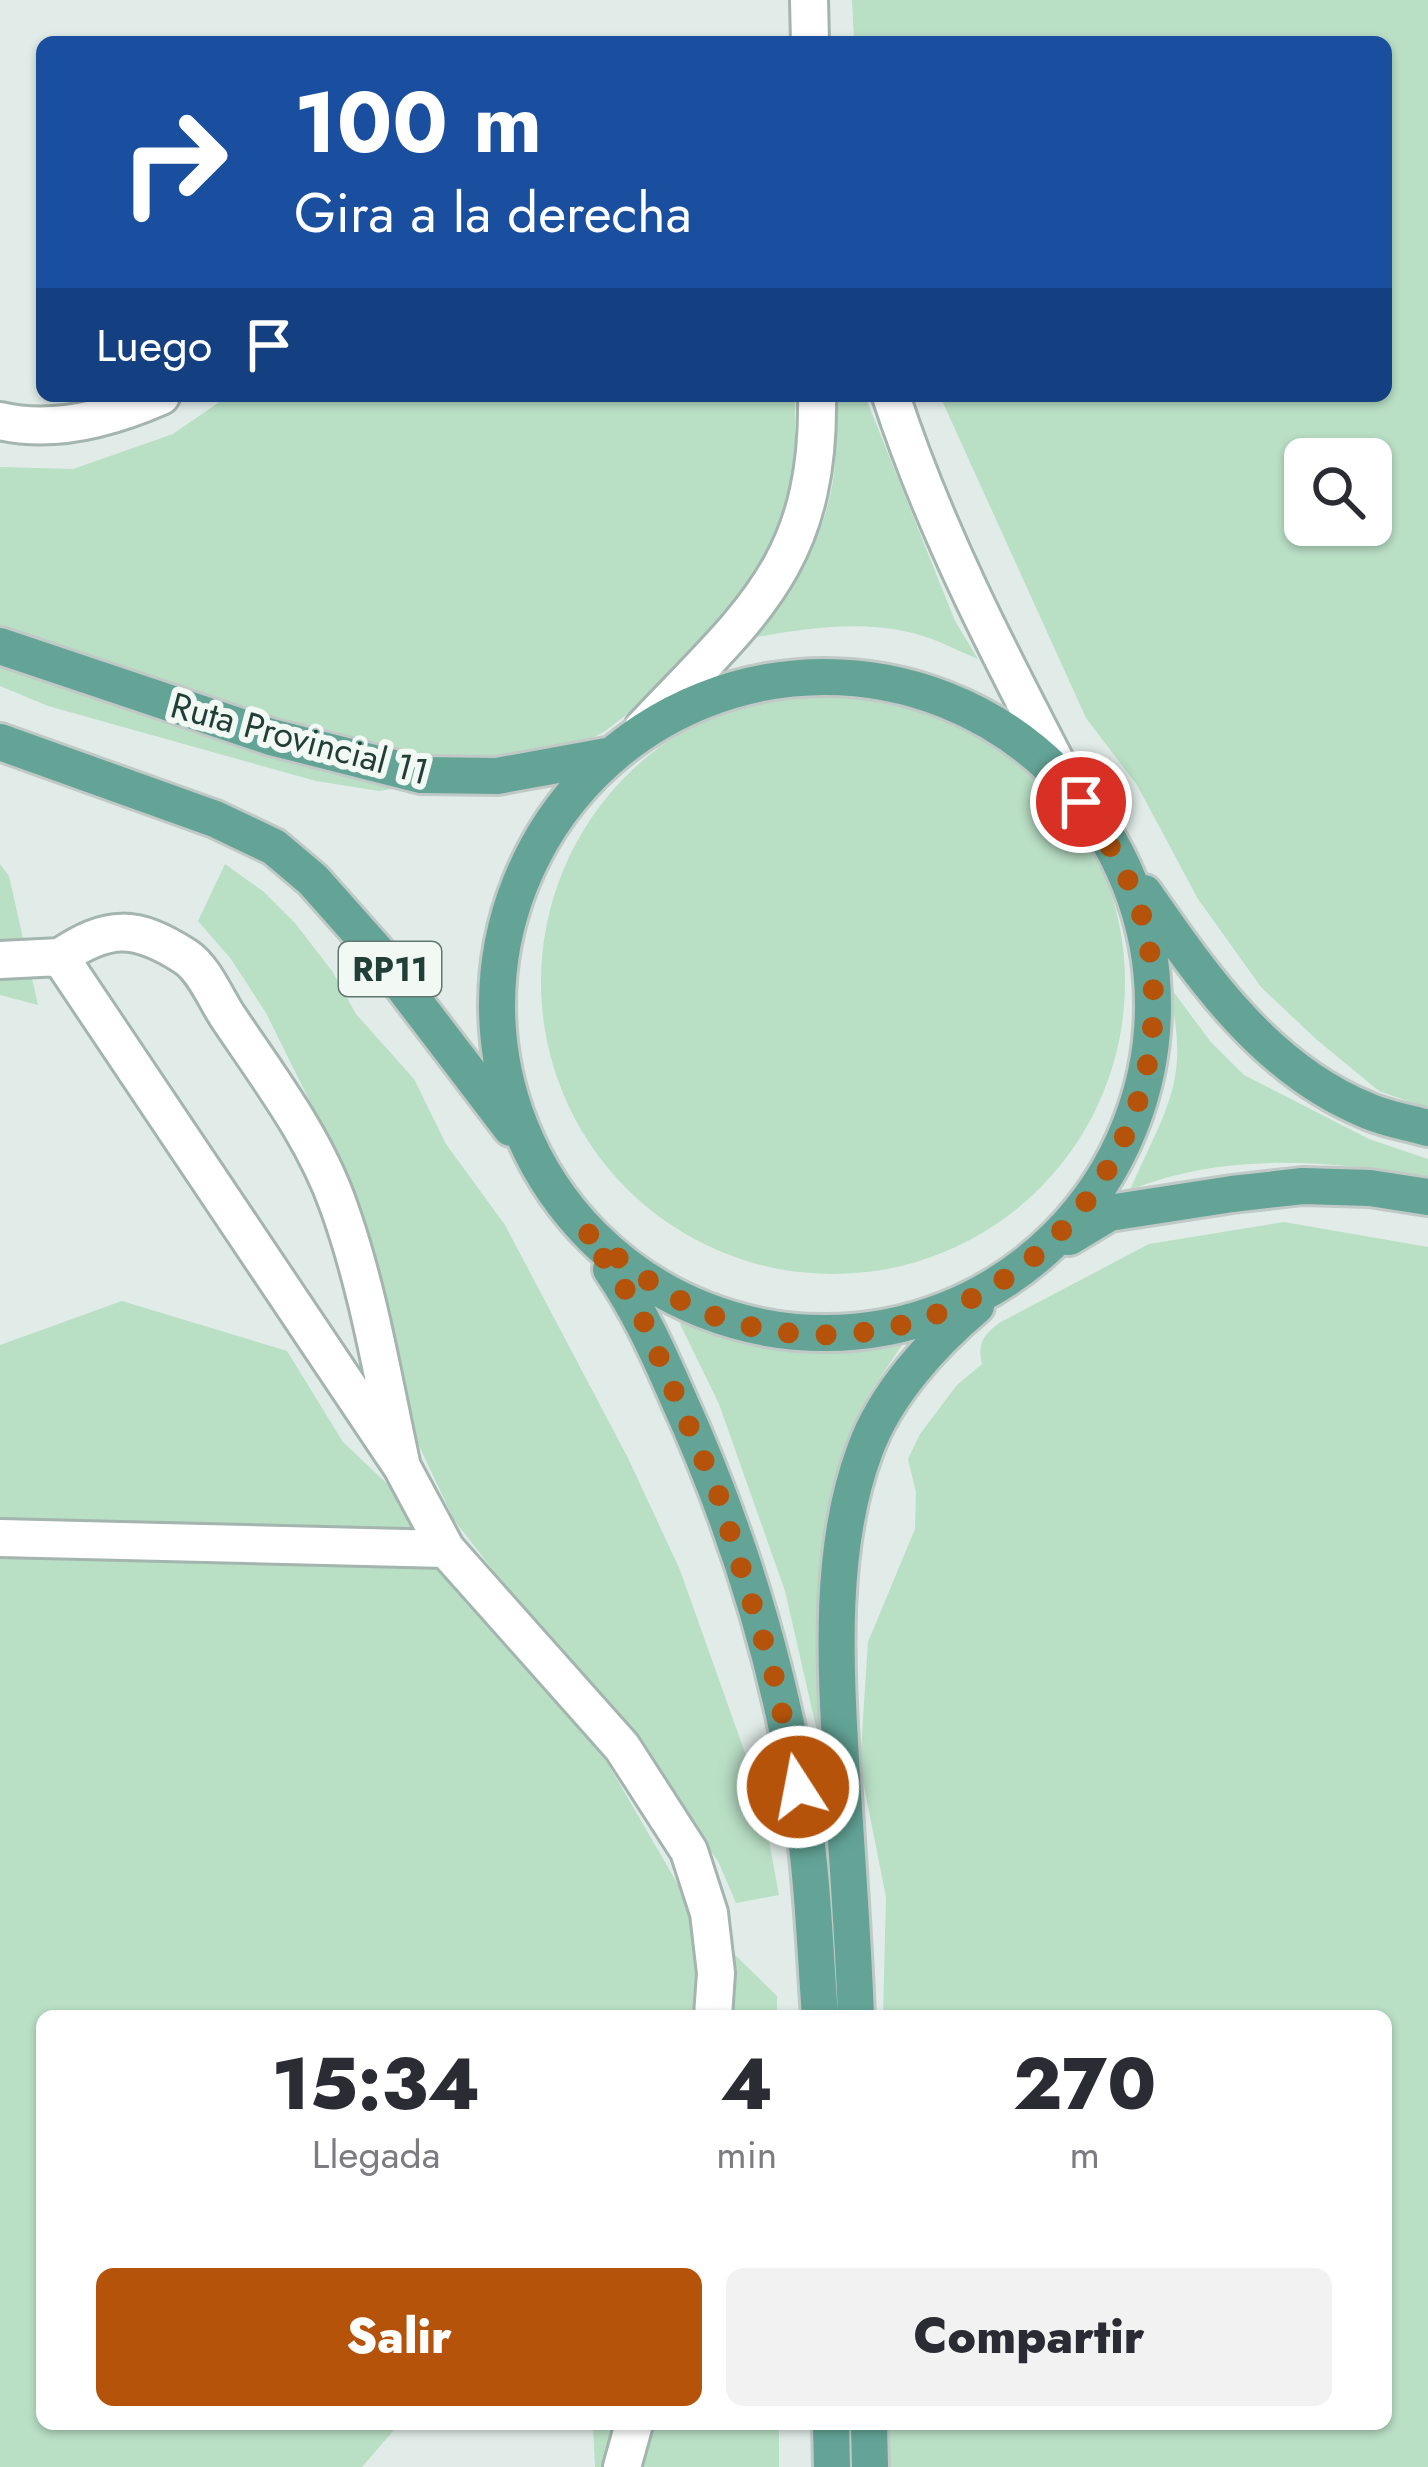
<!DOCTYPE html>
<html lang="es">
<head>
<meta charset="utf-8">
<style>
  :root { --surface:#fff; --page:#f2f2f3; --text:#2b2b33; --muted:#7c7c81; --accent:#b45309 }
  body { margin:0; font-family:Jost,sans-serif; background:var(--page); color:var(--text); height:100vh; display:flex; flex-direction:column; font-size:45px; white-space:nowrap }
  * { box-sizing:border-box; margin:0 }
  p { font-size:39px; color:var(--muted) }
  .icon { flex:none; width:66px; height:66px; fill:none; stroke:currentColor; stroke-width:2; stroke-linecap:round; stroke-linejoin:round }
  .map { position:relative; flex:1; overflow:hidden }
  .drawer { position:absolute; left:36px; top:2010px; width:1356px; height:420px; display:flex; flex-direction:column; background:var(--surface); border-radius:18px; box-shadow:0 3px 9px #0004 }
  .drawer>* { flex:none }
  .top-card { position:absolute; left:36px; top:36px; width:1356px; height:366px; border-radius:18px; box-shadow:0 3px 9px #0004; background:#1a4fa0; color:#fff; overflow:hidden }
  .tools { position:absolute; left:1284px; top:438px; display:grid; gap:24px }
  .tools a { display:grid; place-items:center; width:108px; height:108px; border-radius:18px; background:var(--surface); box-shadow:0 3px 9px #0004; font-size:60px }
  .pin { position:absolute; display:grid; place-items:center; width:102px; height:102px; color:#fff; margin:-51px; border:6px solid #fff; border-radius:50%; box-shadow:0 3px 12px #0007 }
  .me { position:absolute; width:132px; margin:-66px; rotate:349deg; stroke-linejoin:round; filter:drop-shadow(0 0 9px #0008) }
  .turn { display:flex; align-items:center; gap:42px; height:252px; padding:0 60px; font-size:54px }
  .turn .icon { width:156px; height:156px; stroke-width:2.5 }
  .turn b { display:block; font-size:84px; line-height:102px }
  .then { display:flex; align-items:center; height:114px; padding:0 60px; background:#0003; gap:24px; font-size:45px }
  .eta { display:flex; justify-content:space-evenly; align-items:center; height:204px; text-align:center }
  .eta b { font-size:72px; font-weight:800; line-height:84px }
  .cta { display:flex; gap:24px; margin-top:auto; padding:24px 60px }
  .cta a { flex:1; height:138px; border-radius:18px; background:var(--accent); color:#fff; font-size:48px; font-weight:800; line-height:138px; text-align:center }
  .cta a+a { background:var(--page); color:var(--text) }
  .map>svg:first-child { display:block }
  .green { fill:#b9dfc5; fill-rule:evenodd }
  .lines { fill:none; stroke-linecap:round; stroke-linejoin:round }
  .minor-casing { stroke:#a4b4af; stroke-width:42 }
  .major-casing { stroke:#c1c9c7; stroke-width:42 }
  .minor { stroke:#fff; stroke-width:36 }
  .major { stroke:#63a496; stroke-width:36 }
  .route { stroke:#b45309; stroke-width:21; stroke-dasharray:0 37.8 }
  .labels { text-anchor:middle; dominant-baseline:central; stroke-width:12; stroke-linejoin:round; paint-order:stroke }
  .shield { fill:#f2f9f5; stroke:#607670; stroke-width:3 }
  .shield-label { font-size:33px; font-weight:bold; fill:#213e37 }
  .street-label { font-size:36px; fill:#213e37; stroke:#f2f9f5 }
</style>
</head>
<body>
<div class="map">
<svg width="1428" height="2467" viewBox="0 0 1428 2467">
  <rect width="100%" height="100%" fill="#e1ece8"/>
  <!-- green -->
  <path class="green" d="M852,0H1428V1108L1379,1091L1316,1039L1261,987L1198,899L1137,785L1086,718L940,396H1386V42H854ZM1305,459H1371V525H1305Z
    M228,396H795V509L771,558L686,669L604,732L537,766L379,791L316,781L48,706L0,686V467L73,469L173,434Z
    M832,396H865L955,621L978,659C958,651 937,639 916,634C860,619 802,629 746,639C789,593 827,538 834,473C837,448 832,421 832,396Z
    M541 982a292 292 0 1 1 584 0a292 292 0 1 1-584 0Z
    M0,864L9,876L38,1005L0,995Z
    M225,864L264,892L295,923L332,971L356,1014L414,1079L446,1144L505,1225L628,1458L680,1570L761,1798L779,1895L736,1903L718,1861L586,1679L528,1615L454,1520L413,1433L374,1258L319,1120L266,1013L231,959L198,921Z
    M1167,983L1210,1041L1244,1075L1369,1139L1428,1159V1177C1327,1161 1228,1151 1130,1190C1168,1104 1192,1079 1167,983Z
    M1284,1222L1428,1247V2467H882L881,2424H1386V2016H883L886,1897L860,1766L868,1642L915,1529L916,1492L908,1459L920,1434L957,1385L982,1364C977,1343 983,1336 999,1323L1149,1244Z
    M122,1301L287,1351L343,1442L399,1495L440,1570L536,1668L607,1762L698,1919L777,1996V2016H42V2424H399L362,2467H0V1345Z
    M693,1312C766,1337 832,1351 908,1336L869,1394L841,1456L828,1534L832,1797L785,1591L719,1404L680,1324Z
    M581,2424H779V2467H595L593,2426Z"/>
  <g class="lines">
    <defs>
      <path id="minor" d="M809,0L810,42
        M891,396C934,528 998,651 1062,774
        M0,421C54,434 111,418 161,396
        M643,728C749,615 820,565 817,396
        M0,960L60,957
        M402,1467C383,1380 369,1291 339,1207C315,1138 269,1078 228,1017C216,999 204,969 186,957C135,924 108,925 60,957L402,1467L446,1549L622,1747L689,1851L709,1913L716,1973L713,2016
        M0,1538L446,1549
        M622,2467L634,2424"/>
      <path id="major" d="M0,646L271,737L421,775L497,776L607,756
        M497 1005a328 328 0 1 1 656 0a328 328 0 1 1-656 0Z
        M0,742L215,819L274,847L313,880L376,951L511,1128
        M1144,893C1203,978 1266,1069 1366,1110C1385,1119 1408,1122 1428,1128
        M1069,1237L1109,1213L1232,1194L1303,1186L1370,1188L1428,1197
        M611,1269C639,1310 658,1352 678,1398C738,1530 781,1673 803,1816C813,1882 815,1950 820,2016
        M856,2016C853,1937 847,1857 842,1778C836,1673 827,1551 865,1450C885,1395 931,1344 976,1306
        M831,2424L832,2467
        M869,2424L870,2467"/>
    </defs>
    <!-- minor casing -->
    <use href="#minor" class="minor-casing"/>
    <!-- major casing -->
    <use href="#major" class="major-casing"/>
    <!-- minor -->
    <use href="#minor" class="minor"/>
    <!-- major -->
    <use href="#major" class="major"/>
  </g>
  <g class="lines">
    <!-- route -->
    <path class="route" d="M798,1787L773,1671L718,1493L638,1308L585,1231C634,1271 677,1308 740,1324C975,1385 1191,1177 1148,941C1138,888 1111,845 1081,802"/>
  </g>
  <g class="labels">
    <!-- shield labels -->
    <rect class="shield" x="339" y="942" width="102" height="54" rx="9"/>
    <g class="shield-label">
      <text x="390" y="969">RP11</text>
    </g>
    <!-- street labels -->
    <g class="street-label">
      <text transform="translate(300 738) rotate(15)">Ruta Provincial 11</text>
    </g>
  </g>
</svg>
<div class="tools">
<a><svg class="icon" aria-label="search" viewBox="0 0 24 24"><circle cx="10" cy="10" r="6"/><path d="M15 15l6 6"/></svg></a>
</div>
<div class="pin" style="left:1081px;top:802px;background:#d93025"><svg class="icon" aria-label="arrive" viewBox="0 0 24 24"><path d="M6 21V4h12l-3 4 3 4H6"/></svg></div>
<svg class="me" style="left:798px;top:1787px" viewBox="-20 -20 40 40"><circle r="17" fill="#b45309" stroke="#fff" stroke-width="3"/><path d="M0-11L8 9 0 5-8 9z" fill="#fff"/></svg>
<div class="top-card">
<div class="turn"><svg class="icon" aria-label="right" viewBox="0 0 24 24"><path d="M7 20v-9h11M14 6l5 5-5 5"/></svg><div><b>100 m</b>Gira a la derecha</div></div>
<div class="then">Luego<svg class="icon" aria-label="arrive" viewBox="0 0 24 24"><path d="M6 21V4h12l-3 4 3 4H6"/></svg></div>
</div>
<section class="drawer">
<div class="eta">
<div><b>15:34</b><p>Llegada</p></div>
<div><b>4</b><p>min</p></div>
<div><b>270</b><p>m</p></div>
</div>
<div class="cta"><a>Salir</a><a>Compartir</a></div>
</section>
</div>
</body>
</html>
